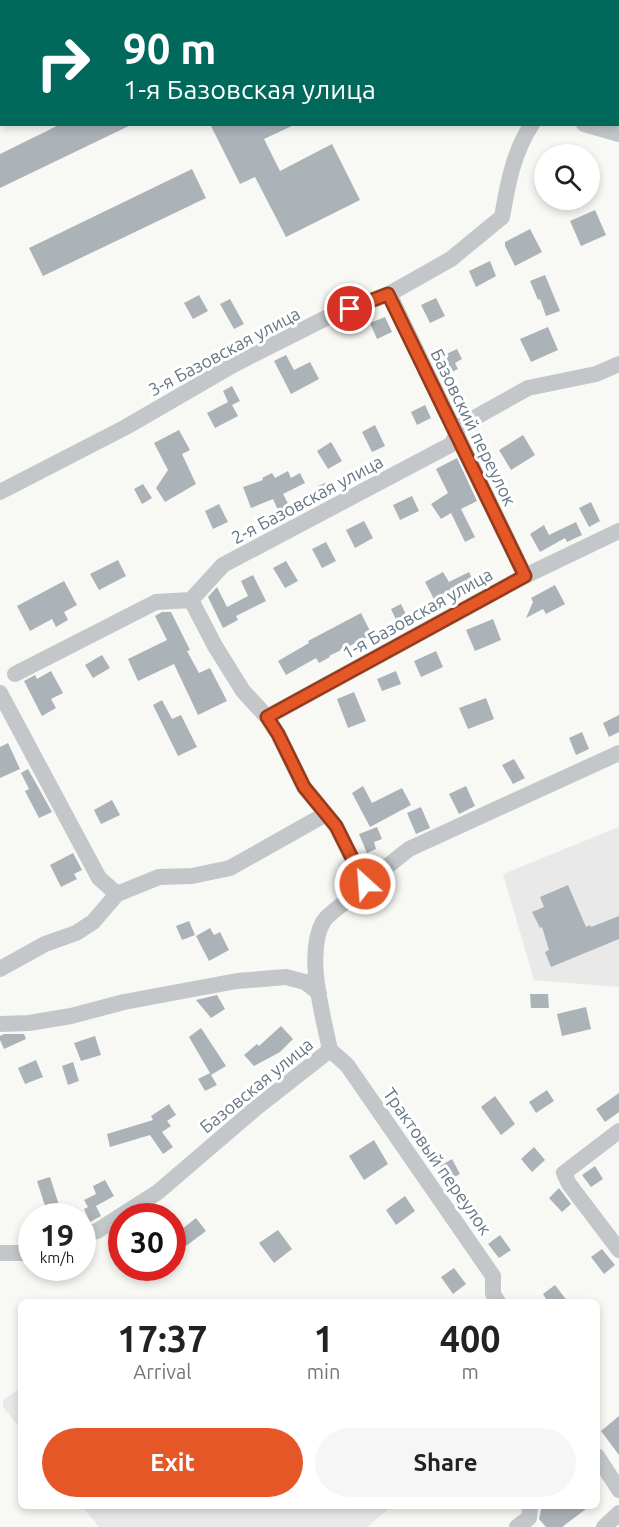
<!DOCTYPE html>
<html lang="en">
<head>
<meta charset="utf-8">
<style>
  :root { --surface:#fff; --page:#f6f6f6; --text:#222; --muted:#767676; --accent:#e55727 }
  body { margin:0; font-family:Ubuntu,sans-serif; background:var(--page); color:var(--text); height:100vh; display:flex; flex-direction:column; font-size:22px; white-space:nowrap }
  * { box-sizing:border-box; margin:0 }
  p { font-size:20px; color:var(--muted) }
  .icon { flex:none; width:33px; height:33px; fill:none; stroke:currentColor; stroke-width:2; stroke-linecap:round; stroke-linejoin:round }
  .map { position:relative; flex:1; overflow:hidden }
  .side { position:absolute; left:18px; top:1299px; width:582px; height:210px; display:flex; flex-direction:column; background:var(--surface); border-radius:9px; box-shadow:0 3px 9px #0003 }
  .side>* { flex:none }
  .top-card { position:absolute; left:0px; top:0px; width:620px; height:126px; box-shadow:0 3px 9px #0003; background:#00695c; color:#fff; overflow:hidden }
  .tools { position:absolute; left:534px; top:144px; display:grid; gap:12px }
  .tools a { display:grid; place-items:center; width:66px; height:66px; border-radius:50%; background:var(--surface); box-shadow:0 3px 9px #0003; font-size:30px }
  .speed { position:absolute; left:18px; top:1203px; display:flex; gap:12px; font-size:30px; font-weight:700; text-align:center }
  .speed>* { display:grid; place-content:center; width:78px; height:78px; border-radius:50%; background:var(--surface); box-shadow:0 3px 9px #0003; line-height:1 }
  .speed small { font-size:15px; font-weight:400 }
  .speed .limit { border:9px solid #d22; background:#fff; color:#111 }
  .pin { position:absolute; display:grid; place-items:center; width:51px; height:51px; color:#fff; margin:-26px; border:3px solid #fff; border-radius:50%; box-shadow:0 2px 6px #0007 }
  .me { position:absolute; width:66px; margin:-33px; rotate:334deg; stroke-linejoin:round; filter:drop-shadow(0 0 4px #0008) }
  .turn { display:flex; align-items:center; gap:21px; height:126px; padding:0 24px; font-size:27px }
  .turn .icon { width:78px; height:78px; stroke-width:2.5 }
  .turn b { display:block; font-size:42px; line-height:51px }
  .eta { display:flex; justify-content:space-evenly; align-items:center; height:102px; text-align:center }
  .eta b { font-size:36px; font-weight:600; line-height:42px }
  .cta { display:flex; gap:12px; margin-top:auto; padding:12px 24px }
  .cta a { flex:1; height:69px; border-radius:36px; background:var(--accent); color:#fff; font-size:24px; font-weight:600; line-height:69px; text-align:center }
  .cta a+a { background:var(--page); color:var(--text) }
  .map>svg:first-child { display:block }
  .built { fill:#e8e9e8 }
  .building { fill:#abb3b9 }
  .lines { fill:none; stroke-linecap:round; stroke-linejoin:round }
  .minor { stroke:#c3c7ca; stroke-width:16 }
  .route-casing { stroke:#953919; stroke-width:15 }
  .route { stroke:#e55727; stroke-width:10 }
  .labels { text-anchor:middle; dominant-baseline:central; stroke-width:6; stroke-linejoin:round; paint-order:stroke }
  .street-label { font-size:18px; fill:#667786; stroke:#fff }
</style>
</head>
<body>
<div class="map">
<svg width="619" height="1527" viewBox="0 0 619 1527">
  <rect width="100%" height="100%" fill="#f8f8f5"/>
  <!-- built -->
  <path class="built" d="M619,827V987L534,980L503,874Z
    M21,1388V1429L3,1407V1400Z
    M82,1506H392L367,1527H99Z"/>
  <!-- building -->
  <path class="building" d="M61,124H133L0,188V154Z
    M210,124H296L264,139L280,171L332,144L360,200L286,237L255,177L240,184Z
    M192,169L206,198L43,276L29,248Z
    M595,210L606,235L581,246L570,221Z
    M530,229L542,252L515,266L505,246V242Z
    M490,261L496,276L476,287L469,271Z
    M545,275L560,311L546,316L540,299L538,300L530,281Z
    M199,295L208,311L193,319L184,303Z
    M436,298L445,316L430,323L421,305Z
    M230,299L244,324L234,329L220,304Z
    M385,317L392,332L377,339L370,323Z
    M548,327L558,350L531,362L520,339Z
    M457,349L462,359L455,363L458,369L447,374L438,358Z
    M286,355L294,370L310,362L319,379L291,394L274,361Z
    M232,386L240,401L232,405L238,416L215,428L207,413L228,402L223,391Z
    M425,405L431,418L417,425L411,412Z
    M375,425L385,446L372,452L362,432Z
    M179,430L190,450L182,454L196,484L165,502L156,488L168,470L154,443Z
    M523,435L535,455L511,470L499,450Z
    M331,442L342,461L328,469L317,451Z
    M457,458L477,501L461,509L475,537L465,542L451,513L441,519L431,504L448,493L436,469Z
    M288,471L291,478L300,473L305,483L283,494L293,513L282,519L273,499L251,508L243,487L263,480L262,478L272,473L275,478Z
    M330,481L336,493L324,499L318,486Z
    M143,484L152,498L142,504L134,489Z
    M412,496L419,511L400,520L393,505Z
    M591,502L600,521L589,527L579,508Z
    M219,504L228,522L213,529L205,511Z
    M364,521L373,538L355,548L346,530Z
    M576,522L582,535L567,542L565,538L540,552L530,534L544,525L549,535Z
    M326,542L336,561L322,568L312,549Z
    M118,560L126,576L99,590L90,574Z
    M286,561L298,581L285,588L273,568Z
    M443,572L449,582L469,572L474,582L436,603L425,582Z
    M253,575L266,601L236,616L238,620L223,628L208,597L217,587L227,607L248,596L241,581Z
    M64,581L77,605L64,612L68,620L56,627L52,619L30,631L17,606Z
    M555,585L565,604L546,614L543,609L526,618L533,602L531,598Z
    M401,604L408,619L398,624L391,609Z
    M162,612H171L190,650L187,651L199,673L210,668L227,701L198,715L174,664L138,681L128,659L167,640L155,616Z
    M361,613L372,635L329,656L330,657L319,663L316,658L286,675L278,661L309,643L308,641Z
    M493,619L501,640L475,651L466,630Z
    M436,651L443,667L421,677L414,661Z
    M102,655L110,668L93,678L85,665Z
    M51,671L63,693L51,699L56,708L42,716L24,681L35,675L37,679Z
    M396,671L401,684L382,691L377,679Z
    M354,692L366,721L348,728L337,699Z
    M486,698L494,719L468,729L459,708Z
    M162,700L172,719L181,715L197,747L178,756L153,705Z
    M619,715V732L609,737L603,723Z
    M582,732L589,749L576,755L569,738Z
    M8,743L20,769L0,778V747Z
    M514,759L525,778L513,784L502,765Z
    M28,769L52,812L39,818L25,791L29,789L21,773Z
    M363,786L372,803L402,788L411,805L370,827L352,793Z
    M466,786L475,806L459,814L449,794Z
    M112,800L120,815L101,824L94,810Z
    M421,807L430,828L416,834L407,813Z
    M377,827L382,839L374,842L376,849L367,853L359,834Z
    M73,853L82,870L74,874L77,879L61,887L50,865Z
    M568,885L586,927L590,925L591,927L619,916V939L551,967L545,952L549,950L542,927L540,928L532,912L544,907L540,897Z
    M189,921L195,935L182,940L176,926Z
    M210,928L214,935L220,932L229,950L209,961L196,936Z
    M530,994H548L549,1008H531Z
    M217,995L225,1009L211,1018L196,1000Z
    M586,1007L591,1029L562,1036L557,1014Z
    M281,1026L293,1039L280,1052L254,1066L244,1055L257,1044L259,1046Z
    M201,1028L226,1066L211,1075L217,1085L205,1091L198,1079L210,1073L189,1037Z
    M4,1034H24L26,1039L4,1049L0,1040V1036Z
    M95,1036L101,1055L81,1061L74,1043Z
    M36,1060L43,1077L25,1084L18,1068Z
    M73,1062L79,1081L68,1085L62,1066Z
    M547,1090L554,1101L536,1113L529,1102Z
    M619,1093V1112L605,1122L596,1109Z
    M495,1096L515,1124L501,1135L481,1107Z
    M169,1104L176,1115L167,1121L171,1126L162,1132L173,1147L163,1154L150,1135L110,1147L107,1134L153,1120L151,1116Z
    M224,1105L233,1114L213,1131L206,1124Z
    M374,1140L388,1164L364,1180L349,1156Z
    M534,1147L545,1160L532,1172L521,1159Z
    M452,1159L460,1174L448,1181L440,1166Z
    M595,1166L603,1179L591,1187L582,1175Z
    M50,1177L59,1205L46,1209L37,1181Z
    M105,1180L114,1196L96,1206L101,1216L90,1222L84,1209L88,1207L84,1200L96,1194L93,1186Z
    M559,1188L571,1204L562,1212L549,1198Z
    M405,1196L415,1211L396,1225L386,1210Z
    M196,1218L206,1231L186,1246L177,1233Z
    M278,1230L292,1249L274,1263L259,1243Z
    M500,1235L511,1250L499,1258L488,1244Z
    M602,1249L615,1265L604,1274L591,1257Z
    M454,1268L466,1284L453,1294L441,1277Z
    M555,1285L568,1302H548L543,1294Z
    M619,1416V1455L601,1431Z
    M542,1506H590L562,1527H546L539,1519Z"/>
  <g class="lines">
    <!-- minor -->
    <path class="minor" d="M584,124L619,134
      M389,294L525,576
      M0,492L126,427L233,365L330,316L389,294L451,259L502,217C508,183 513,153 532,124
      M191,600L215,646L243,691L267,717L278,734L304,787L336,826L365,884
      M15,674L156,602L191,600L223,565L452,444L460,426L528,388L596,374L619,364
      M0,693L99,878L117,894
      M267,717L525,576L619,531
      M0,969L45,944L76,933L93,922L117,894L159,877L192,876L230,868L326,814
      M0,1024L29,1023L71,1016L124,1002L237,981L286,977L305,982L319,993
      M330,1050L347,1065L493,1276V1294L498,1302
      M619,1131L564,1173L569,1184L619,1250
      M82,1235L97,1231L158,1192L256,1108L330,1050C323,1015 305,955 323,922C329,912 353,897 363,890L365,884L409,849L619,753
      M0,1253H27L32,1251
      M597,1456L619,1490
      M517,1527L529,1518L530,1506
      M604,1527L619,1513"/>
  </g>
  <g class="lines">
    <defs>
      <path id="route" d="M350,309L388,294L525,576L267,717L278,734L304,787L336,826L365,884"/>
    </defs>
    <!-- route casing -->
    <use href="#route" class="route-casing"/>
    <!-- route -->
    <use href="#route" class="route"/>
  </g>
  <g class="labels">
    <!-- street labels -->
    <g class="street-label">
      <text transform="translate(224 351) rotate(-28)">3-я Базовская улица</text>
      <text transform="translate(474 427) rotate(64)">Базовский переулок</text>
      <text transform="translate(307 499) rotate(-28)">2-я Базовская улица</text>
      <text transform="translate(417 613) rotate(-29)">1-я Базовская улица</text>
      <text transform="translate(256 1085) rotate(-39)">Базовская улица</text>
      <text transform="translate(438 1161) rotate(55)">Трактовый переулок</text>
    </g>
  </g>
</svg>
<div class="tools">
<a><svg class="icon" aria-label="search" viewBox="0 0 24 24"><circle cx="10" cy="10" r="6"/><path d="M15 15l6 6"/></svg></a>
</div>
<div class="speed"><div>19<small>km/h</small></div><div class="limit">30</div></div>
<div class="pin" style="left:350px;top:309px;background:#d93025"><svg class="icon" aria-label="arrive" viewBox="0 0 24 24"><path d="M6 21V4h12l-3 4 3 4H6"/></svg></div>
<svg class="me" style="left:365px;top:884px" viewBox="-20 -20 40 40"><circle r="17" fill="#e55727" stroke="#fff" stroke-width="3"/><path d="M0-11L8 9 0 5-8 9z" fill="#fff"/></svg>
<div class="top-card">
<div class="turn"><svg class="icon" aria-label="right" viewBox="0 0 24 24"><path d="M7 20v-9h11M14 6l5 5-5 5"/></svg><div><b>90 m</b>1-я Базовская улица</div></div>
</div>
<section class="side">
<div class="eta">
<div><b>17:37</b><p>Arrival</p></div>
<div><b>1</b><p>min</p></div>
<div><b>400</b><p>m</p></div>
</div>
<div class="cta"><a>Exit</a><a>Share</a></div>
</section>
</div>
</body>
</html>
